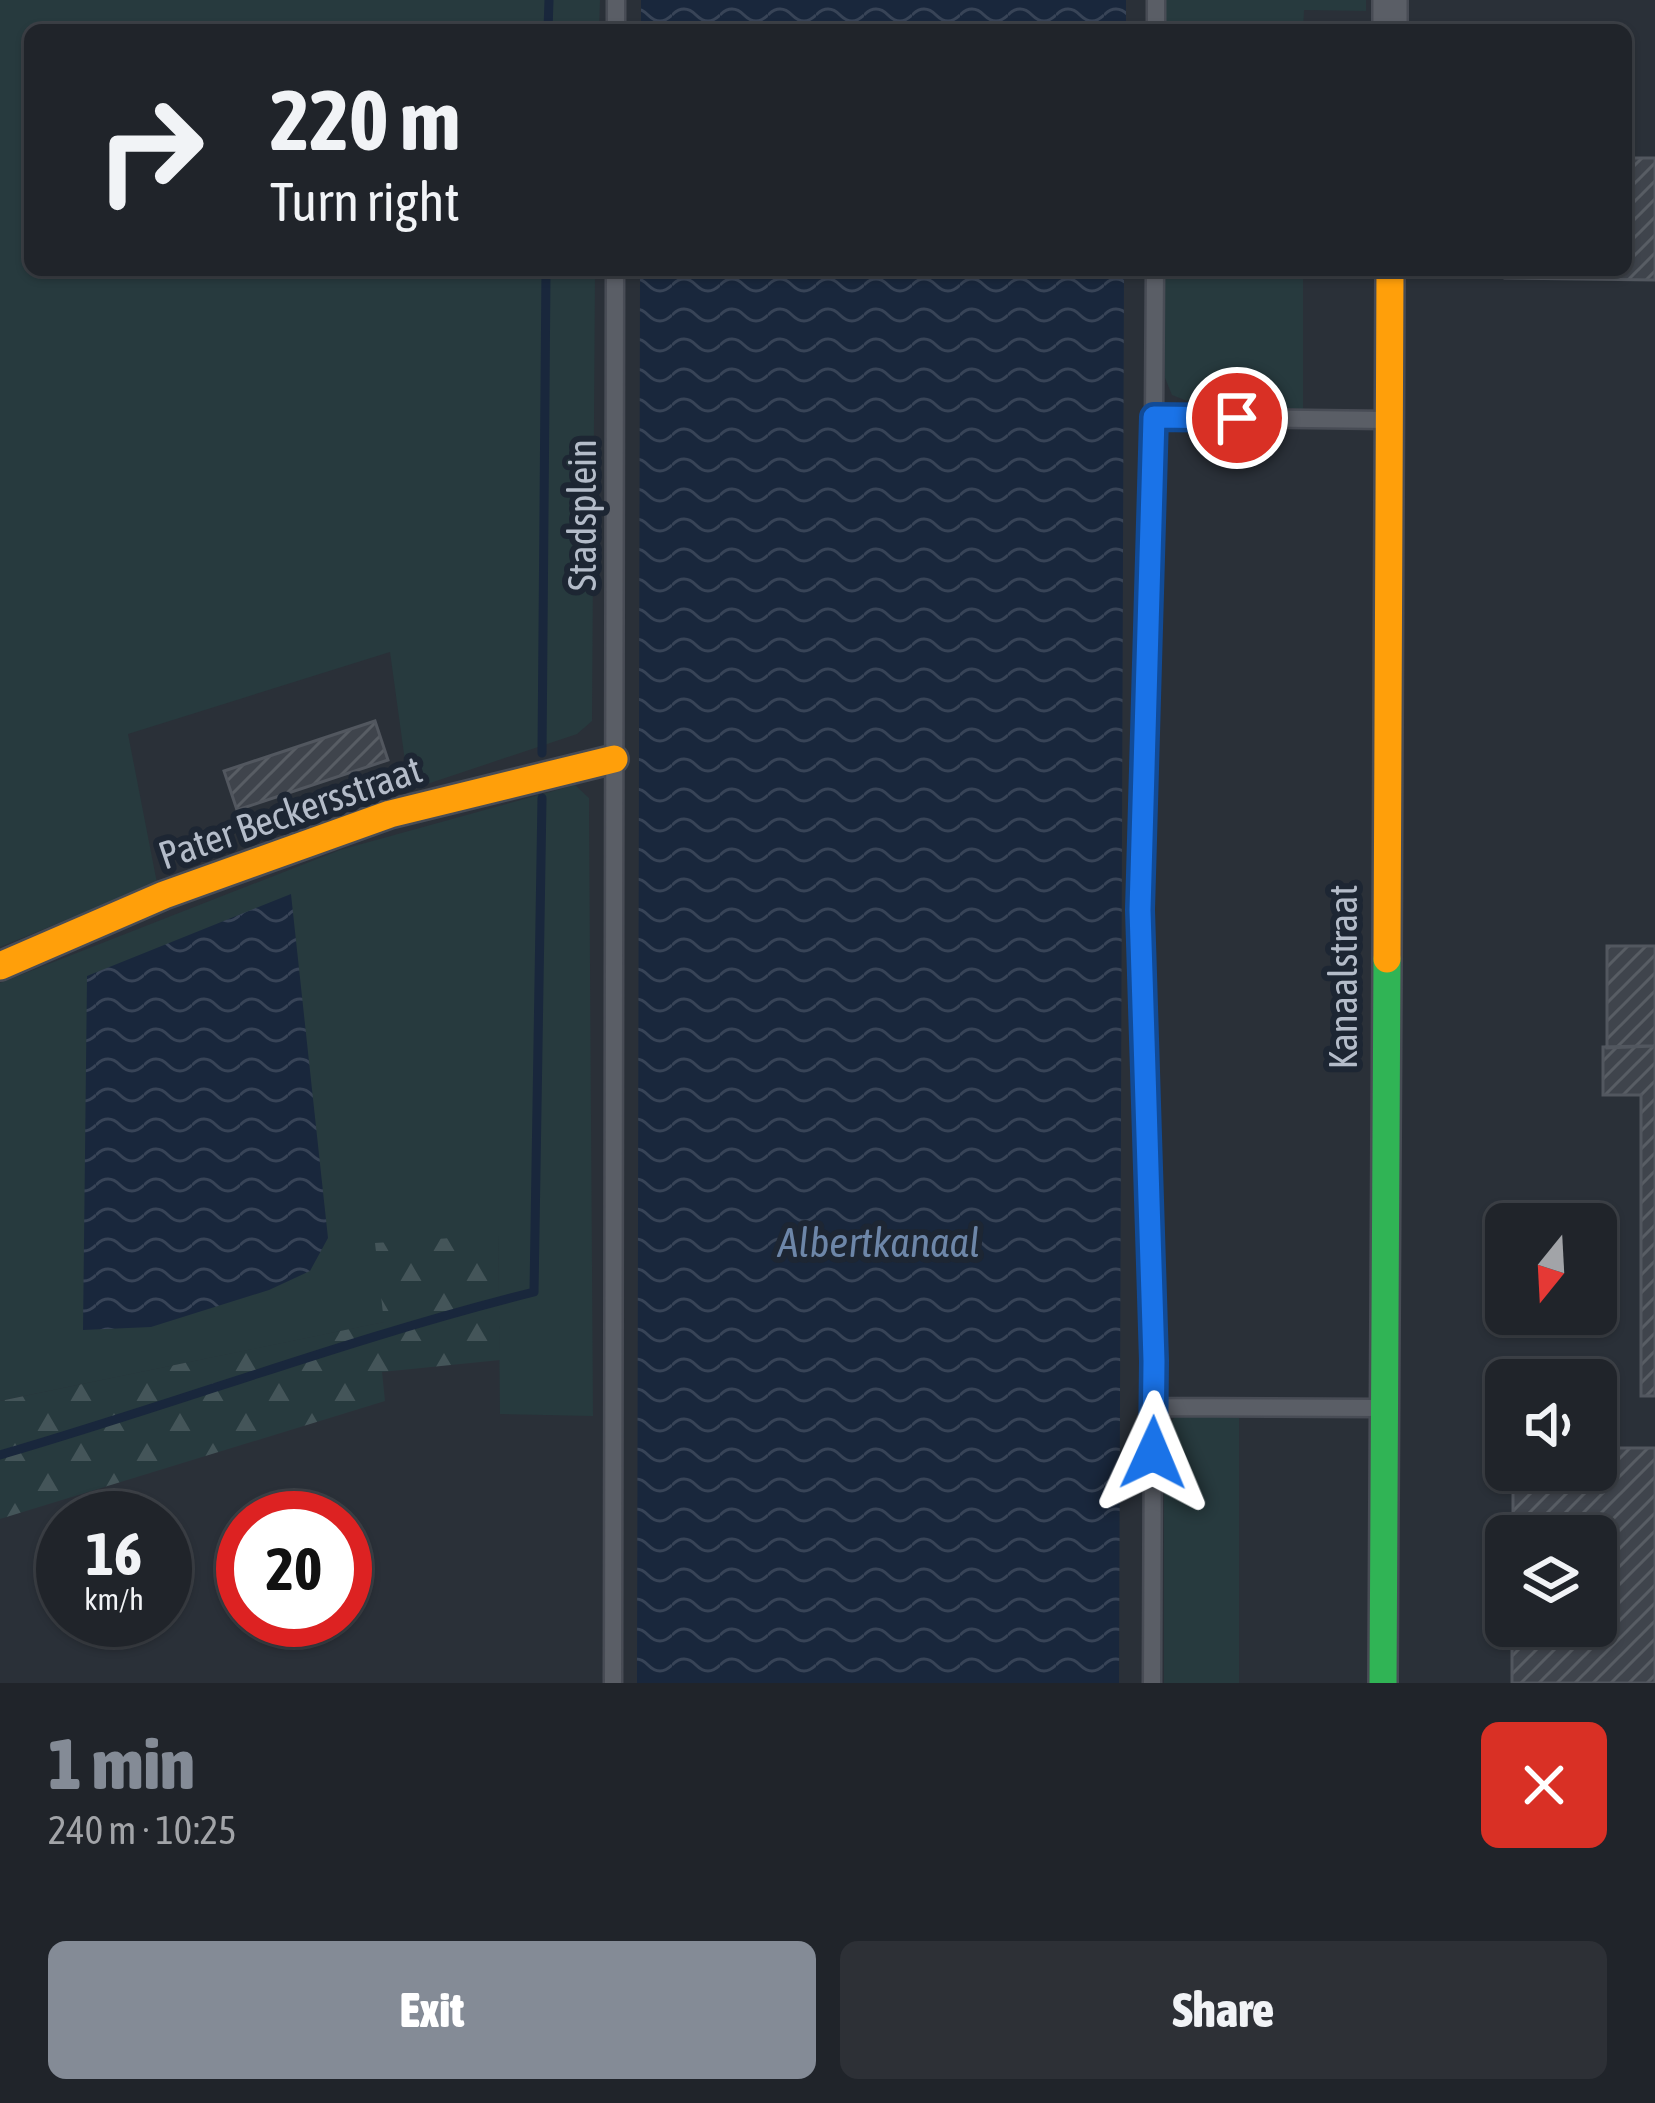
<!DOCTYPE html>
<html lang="en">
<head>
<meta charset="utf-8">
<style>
  :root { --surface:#20242a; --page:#2d3036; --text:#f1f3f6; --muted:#a2a4a8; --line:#3d4147; --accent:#848b96 }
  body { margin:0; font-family:"Asap Condensed",sans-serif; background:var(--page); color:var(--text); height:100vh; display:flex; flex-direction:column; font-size:45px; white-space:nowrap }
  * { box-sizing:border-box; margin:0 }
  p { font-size:39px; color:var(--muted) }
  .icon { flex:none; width:66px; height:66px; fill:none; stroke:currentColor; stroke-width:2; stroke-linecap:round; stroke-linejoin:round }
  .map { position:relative; height:1683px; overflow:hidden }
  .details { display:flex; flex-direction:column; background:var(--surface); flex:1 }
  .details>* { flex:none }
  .hud { position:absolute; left:24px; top:24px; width:1608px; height:252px; border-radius:18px; box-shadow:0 3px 9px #0004,0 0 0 3px var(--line); background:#20242a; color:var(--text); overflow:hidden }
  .needle { width:78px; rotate:198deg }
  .fabs { position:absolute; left:1485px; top:1203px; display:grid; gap:24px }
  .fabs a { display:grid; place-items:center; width:132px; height:132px; border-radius:18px; background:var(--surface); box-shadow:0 3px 9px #0004,0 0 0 3px var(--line); font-size:60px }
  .speed { position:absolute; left:36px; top:1491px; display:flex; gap:24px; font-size:60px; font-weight:700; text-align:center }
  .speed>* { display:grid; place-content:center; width:156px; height:156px; border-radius:50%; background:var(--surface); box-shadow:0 3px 9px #0004,0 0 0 3px var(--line); line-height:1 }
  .speed small { font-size:30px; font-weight:400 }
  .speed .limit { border:18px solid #d22; background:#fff; color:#111 }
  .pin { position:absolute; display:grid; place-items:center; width:102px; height:102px; color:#fff; margin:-51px; border:6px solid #fff; border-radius:50%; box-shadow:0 3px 12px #0007 }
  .me { position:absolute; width:132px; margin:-66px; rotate:1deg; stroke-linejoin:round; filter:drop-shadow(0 0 9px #0008) }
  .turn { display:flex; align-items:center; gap:42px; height:252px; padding:0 48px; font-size:54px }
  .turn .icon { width:156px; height:156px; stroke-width:2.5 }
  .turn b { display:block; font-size:84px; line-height:102px }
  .round { display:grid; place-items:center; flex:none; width:126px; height:126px; border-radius:18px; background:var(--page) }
  .overview { display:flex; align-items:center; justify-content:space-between; height:204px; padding:0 48px }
  h1 { font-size:72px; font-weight:800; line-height:90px; color:var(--accent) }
  .action { display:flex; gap:24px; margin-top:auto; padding:24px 48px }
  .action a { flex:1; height:138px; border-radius:18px; background:var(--accent); color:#fff; font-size:48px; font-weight:800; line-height:138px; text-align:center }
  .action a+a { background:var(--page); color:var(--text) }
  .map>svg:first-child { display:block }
  .green { fill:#273a3e }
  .forest { fill:url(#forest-firs) }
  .water { fill:url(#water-waves) }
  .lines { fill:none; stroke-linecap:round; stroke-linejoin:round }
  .stream { stroke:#19273c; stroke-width:9 }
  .building { fill:url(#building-hatch); stroke:#52575f; stroke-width:3 }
  .lane-casing { stroke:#484c55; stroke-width:21 }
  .street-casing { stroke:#484c55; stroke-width:38 }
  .fast-casing { stroke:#484c55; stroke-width:32 }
  .slow-casing { stroke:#484c55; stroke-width:32 }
  .lane { stroke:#5a5e66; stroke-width:16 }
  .street { stroke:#5a5e66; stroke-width:33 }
  .fast { stroke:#30b455; stroke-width:27 }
  .slow { stroke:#ff9f0a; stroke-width:27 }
  .route-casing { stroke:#114b97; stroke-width:30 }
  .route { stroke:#1a73e8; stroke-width:21 }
  .labels { text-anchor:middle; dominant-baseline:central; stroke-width:12; stroke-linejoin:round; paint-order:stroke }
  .street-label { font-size:39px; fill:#b4bcc9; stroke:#1d2633 }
  .water-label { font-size:42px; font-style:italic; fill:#6d86a8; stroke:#1d2633 }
</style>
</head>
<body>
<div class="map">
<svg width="1655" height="1683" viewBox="0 0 1655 1683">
  <defs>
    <pattern id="forest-firs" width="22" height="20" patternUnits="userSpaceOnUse" patternTransform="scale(3)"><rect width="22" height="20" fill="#273a3e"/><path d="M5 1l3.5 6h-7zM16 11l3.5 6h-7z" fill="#445559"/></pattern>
    <pattern id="water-waves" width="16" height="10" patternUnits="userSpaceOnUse" patternTransform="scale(3)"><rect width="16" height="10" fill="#19273c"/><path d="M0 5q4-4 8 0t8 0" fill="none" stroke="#384457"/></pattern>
    <pattern id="building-hatch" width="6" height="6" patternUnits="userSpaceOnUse" patternTransform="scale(3)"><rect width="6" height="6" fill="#3f444c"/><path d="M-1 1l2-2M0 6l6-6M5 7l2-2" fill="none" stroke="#585d64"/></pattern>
  </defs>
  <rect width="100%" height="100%" fill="#2a3038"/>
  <!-- green -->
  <path class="green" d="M0,0H600L599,30H30V270H595L592,721L577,734L409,790L390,652L128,734L157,883L0,947Z
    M1164,0H1366V11L1304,10L1303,30H1165Z
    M1163,270H1303V409L1200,406L1172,395L1165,378Z
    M575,785L589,798V811L593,1416L500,1414L498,1236L385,1322L0,1401V983L340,850Z
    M1190,1414L1239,1418V1683H1164V1434L1175,1416Z"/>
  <!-- forest -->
  <path class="forest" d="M498,1235L500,1360L382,1372L385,1401L0,1519V1401L384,1322L375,1243Z"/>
  <!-- water -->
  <path class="water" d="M641,0H1126V30H641Z
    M640,270H1124L1119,1683H637Z
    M291,894L328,1238L310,1271L269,1290L151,1327L83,1330L87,976Z"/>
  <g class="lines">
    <!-- stream -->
    <path class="stream" d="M548,30L549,0
      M542,753L546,270
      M0,1455C179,1403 353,1337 534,1292L542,798"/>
  </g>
  <!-- building -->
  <path class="building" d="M1626,158H1655V280L1505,278V270H1626Z
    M375,721L388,760L237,810L224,771Z
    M1607,946H1655V1046L1607,1048Z
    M1642,1046H1655V1396H1641V1095H1603V1047Z
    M1596,1448H1655V1683H1512V1626H1596V1536H1513V1470H1596Z"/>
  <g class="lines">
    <defs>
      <path id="lane" d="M616,30V0
        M1156,30V0
        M1155,270L1154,417L1385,420
        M1153,1407L1140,910L1154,417
        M613,1683L615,270
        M1152,1683L1153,1407L1379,1408"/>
      <path id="street" d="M1390,30V0"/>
      <path id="fast" d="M1383,1683L1387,959"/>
      <path id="slow" d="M1387,959L1390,270
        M0,966L164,895L390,814L614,759"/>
    </defs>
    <!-- lane casing -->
    <use href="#lane" class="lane-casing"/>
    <!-- street casing -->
    <use href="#street" class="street-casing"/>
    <!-- fast casing -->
    <use href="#fast" class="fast-casing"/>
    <!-- slow casing -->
    <use href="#slow" class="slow-casing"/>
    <!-- lane -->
    <use href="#lane" class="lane"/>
    <!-- street -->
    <use href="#street" class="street"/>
    <!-- fast -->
    <use href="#fast" class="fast"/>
    <!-- slow -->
    <use href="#slow" class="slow"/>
  </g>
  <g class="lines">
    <defs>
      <path id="route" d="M1153,1453L1154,1361L1140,910L1154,417L1237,418"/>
    </defs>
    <!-- route casing -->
    <use href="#route" class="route-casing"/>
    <!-- route -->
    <use href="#route" class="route"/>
  </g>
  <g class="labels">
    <!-- street labels -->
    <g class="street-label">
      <text transform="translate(582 515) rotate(-90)">Stadsplein</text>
      <text transform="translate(290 812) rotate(-19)">Pater Beckersstraat</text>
      <text transform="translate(1343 977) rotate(-90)">Kanaalstraat</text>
    </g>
    <!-- water labels -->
    <g class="water-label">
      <text x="879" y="1242">Albertkanaal</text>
    </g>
  </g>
</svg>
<div class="fabs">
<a><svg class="needle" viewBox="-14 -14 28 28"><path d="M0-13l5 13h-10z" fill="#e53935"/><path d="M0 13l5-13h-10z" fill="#a2a4a8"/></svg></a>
<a><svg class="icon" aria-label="sound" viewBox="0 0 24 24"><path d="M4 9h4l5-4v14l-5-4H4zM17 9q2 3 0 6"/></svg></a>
<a><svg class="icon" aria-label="layers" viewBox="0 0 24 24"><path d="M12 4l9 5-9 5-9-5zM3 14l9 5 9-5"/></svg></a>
</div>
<div class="speed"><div>16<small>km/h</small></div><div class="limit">20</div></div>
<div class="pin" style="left:1237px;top:418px;background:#d93025"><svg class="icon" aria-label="arrive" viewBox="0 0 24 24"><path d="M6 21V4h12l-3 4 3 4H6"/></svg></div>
<svg class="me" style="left:1153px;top:1453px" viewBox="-20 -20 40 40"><path d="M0-17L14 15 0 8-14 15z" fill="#1a73e8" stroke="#fff" stroke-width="4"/></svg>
<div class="hud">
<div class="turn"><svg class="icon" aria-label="right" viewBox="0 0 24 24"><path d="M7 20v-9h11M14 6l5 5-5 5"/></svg><div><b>220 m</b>Turn right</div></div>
</div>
</div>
<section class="details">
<div class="overview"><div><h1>1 min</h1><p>240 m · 10:25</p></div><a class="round" style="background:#d93025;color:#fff"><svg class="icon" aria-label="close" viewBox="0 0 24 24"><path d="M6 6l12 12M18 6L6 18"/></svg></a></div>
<div class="action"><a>Exit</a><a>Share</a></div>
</section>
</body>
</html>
